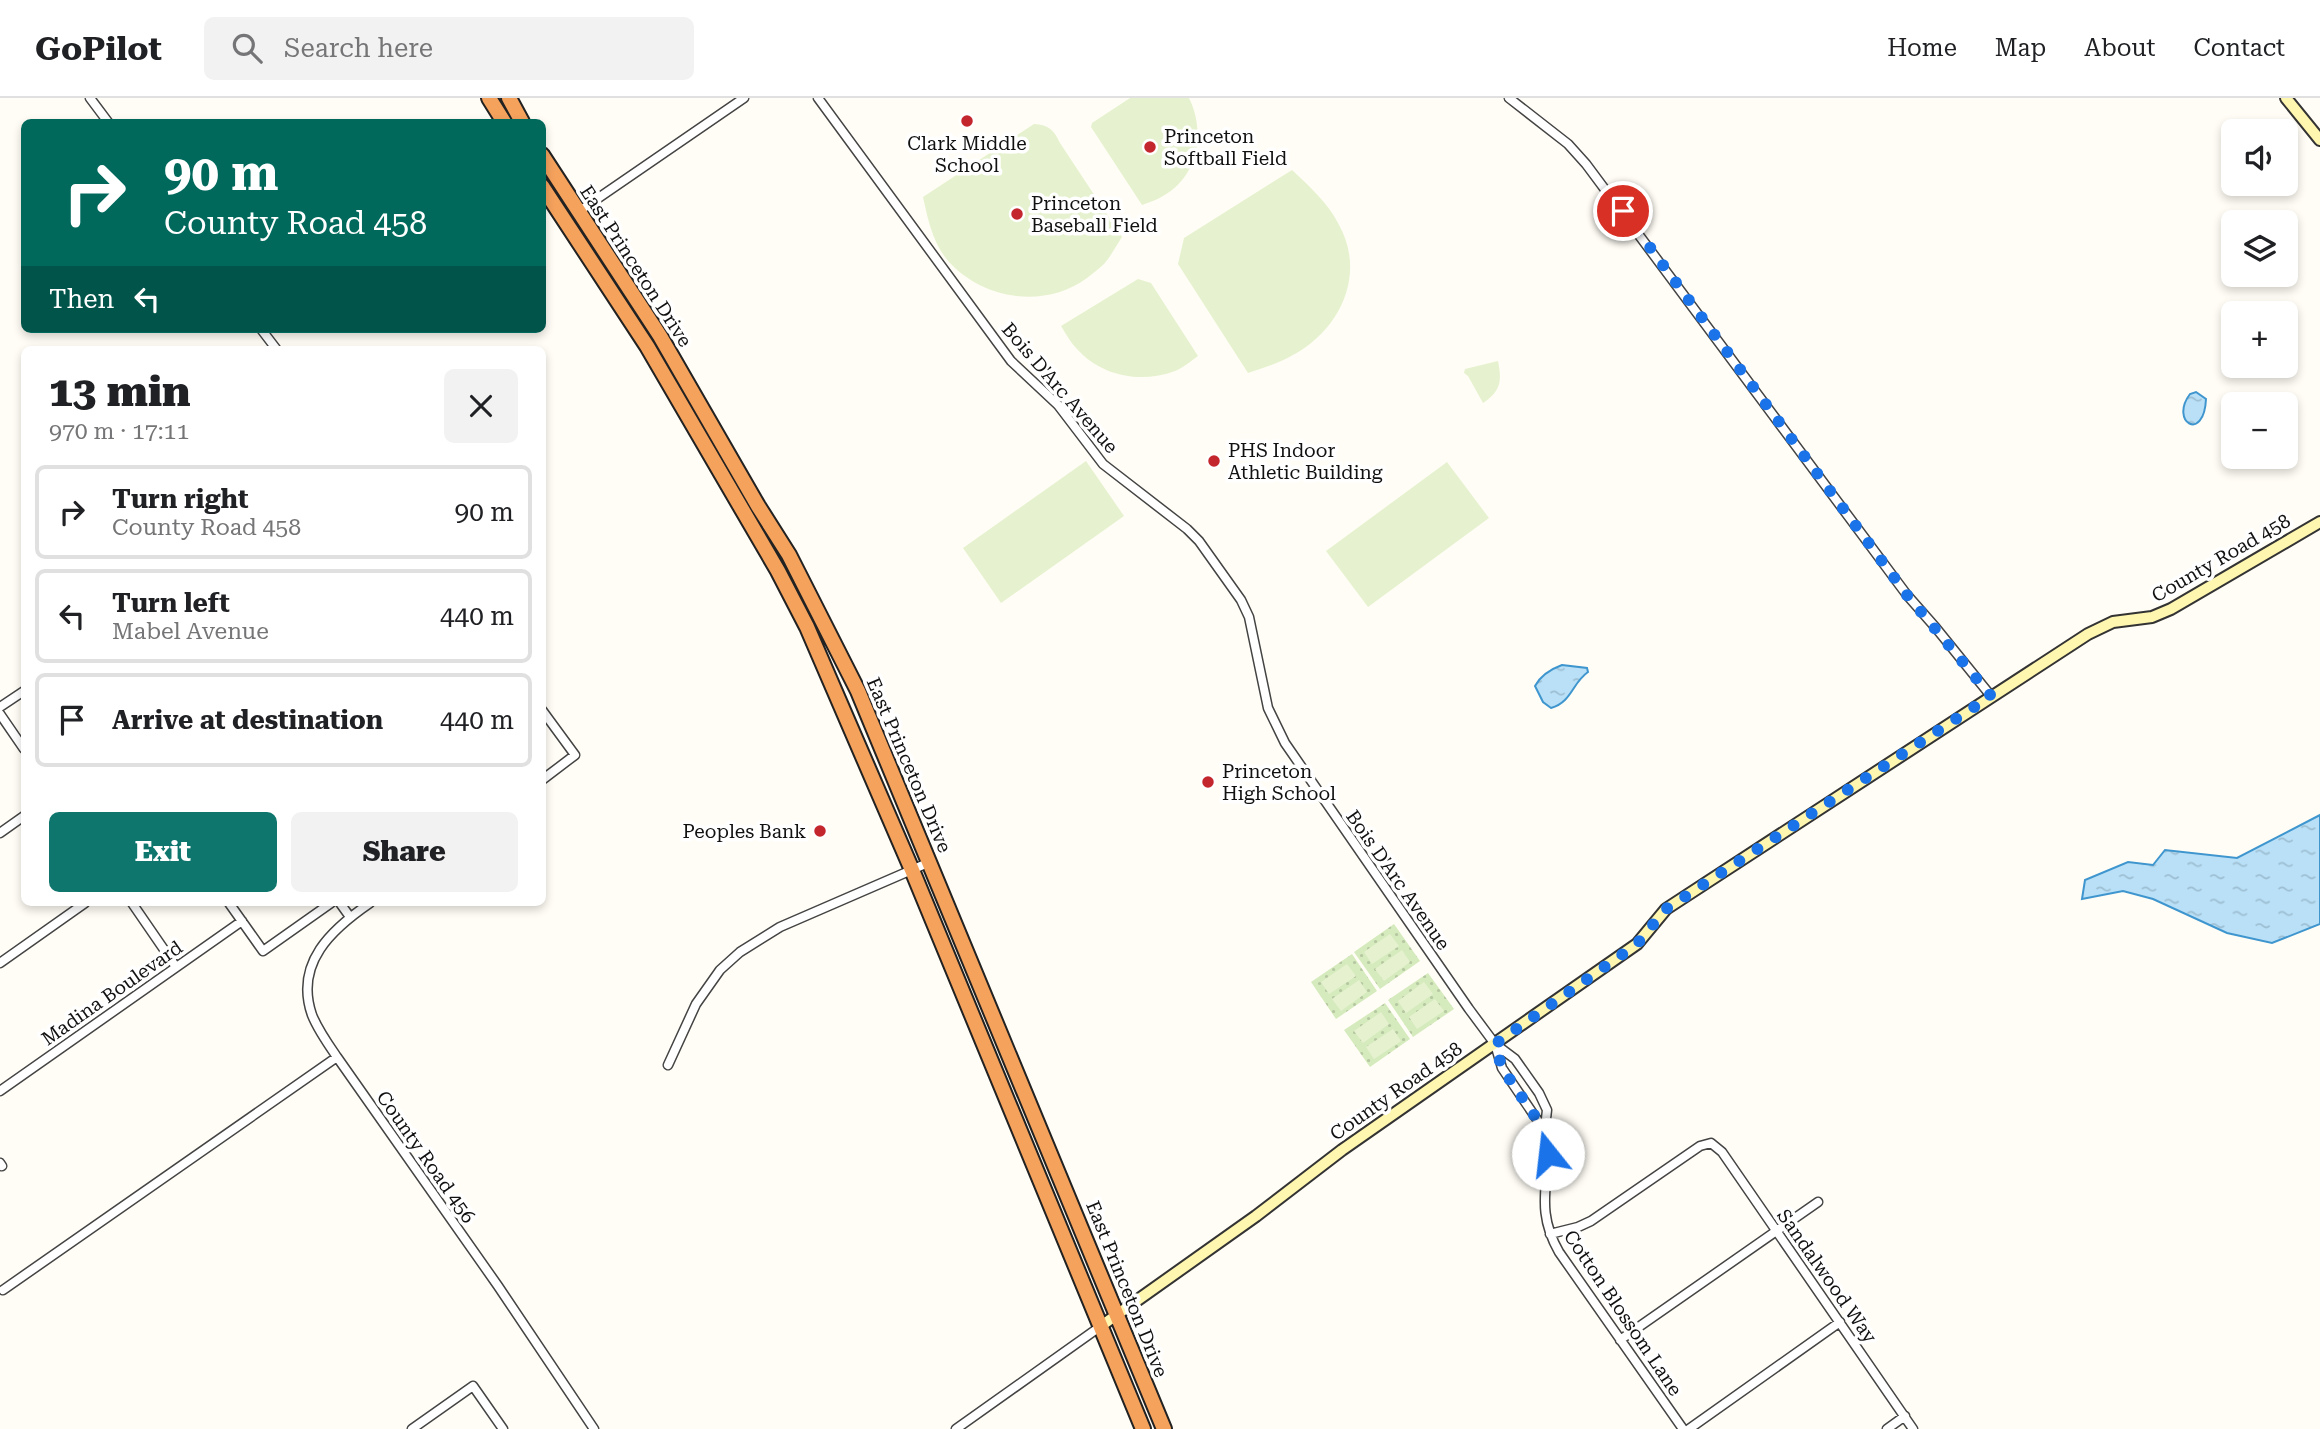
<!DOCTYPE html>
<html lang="en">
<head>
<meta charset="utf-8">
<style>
  :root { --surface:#fff; --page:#f2f2f2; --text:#202124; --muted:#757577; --line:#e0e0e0; --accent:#0f766e }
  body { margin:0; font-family:"Roboto Serif",serif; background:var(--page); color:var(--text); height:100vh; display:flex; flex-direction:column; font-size:26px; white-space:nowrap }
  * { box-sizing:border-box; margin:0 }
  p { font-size:23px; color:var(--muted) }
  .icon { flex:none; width:38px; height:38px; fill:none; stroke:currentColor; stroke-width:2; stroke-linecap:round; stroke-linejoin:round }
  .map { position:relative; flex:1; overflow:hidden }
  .side { position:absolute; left:21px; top:248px; width:525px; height:560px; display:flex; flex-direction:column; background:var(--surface); border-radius:10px; box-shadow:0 4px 10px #0003 }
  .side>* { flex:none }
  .top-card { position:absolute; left:21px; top:21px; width:525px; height:214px; border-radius:10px; box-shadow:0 4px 10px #0003; background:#00695c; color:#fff; overflow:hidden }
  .controls { position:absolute; left:2221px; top:21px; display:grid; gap:14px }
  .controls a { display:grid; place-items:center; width:77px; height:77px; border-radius:10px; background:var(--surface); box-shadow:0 4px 10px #0003; font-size:35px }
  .pin { position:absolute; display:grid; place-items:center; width:60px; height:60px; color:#fff; margin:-30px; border:4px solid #fff; border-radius:50%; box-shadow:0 2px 7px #0007 }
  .me { position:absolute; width:77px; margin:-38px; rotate:344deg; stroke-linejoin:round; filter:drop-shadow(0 0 5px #0008) }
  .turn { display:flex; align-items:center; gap:24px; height:147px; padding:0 28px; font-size:32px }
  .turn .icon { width:91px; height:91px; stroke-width:2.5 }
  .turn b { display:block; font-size:49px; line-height:60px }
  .then { display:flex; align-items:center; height:66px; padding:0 28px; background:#0003; gap:14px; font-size:26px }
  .round { display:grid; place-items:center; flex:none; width:74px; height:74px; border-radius:10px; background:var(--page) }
  .overview { display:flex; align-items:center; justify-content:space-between; height:119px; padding:0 28px }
  h1 { font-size:42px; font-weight:800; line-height:52px }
  .button { display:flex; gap:14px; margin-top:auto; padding:14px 28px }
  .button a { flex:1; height:80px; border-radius:10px; background:var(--accent); color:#fff; font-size:28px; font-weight:800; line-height:80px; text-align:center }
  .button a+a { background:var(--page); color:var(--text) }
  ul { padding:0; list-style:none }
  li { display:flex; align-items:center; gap:21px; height:94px; margin:0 14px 10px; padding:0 14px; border:4px solid var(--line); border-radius:10px }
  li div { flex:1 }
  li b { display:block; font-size:26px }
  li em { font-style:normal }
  header { display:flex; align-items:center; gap:42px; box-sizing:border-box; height:98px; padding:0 35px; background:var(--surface); border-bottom:2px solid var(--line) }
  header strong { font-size:33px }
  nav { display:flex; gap:38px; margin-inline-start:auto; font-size:24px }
  .search { width:490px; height:63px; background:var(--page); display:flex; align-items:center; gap:18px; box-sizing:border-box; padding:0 24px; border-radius:10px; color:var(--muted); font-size:26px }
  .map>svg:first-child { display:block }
  .park { fill:url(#park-dots) }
  .pitch { fill:#e6f2cf }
  .water { fill:url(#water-ripples); stroke:#3f96cf; stroke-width:2 }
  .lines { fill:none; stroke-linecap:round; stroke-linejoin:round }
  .street-casing { stroke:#444; stroke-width:11 }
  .secondary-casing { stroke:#333; stroke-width:14 }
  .highway-casing { stroke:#222; stroke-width:18 }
  .street { stroke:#fff; stroke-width:8 }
  .secondary { stroke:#fff6b0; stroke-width:10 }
  .highway { stroke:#f5a25d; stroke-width:14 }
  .route { stroke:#1a73e8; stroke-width:12; stroke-dasharray:0 21.6 }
  .poi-dot { fill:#c4262e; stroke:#fff; stroke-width:2.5 }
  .labels { text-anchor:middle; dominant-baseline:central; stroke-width:7; stroke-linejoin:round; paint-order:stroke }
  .poi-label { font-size:19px; fill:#111; stroke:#fff; text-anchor:start }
  .street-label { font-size:19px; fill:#111; stroke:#fff }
</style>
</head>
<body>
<header>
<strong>GoPilot</strong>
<div class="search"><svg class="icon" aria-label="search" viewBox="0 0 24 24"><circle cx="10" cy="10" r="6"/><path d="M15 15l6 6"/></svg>Search here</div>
<nav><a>Home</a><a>Map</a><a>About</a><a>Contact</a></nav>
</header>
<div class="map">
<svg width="2320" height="1331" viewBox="0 0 2320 1331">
  <defs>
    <pattern id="park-dots" width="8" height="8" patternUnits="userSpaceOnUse" patternTransform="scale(1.75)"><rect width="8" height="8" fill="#d5ebbd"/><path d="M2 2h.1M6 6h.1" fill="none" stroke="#b6c8a1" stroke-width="1.8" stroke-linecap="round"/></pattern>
    <pattern id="water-ripples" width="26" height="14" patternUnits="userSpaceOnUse" patternTransform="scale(1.75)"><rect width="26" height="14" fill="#b9e0f7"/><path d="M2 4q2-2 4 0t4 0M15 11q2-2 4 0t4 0" fill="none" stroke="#9ebfd3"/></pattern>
  </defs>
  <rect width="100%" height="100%" fill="#fffdf5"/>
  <!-- park -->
  <path class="park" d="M1394,826L1420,863L1380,891L1354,854Z
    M1352,856L1377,893L1336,921L1311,884Z
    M1428,875L1454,911L1413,939L1388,902Z
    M1385,905L1410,941L1370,969L1344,932Z"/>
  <!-- pitch -->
  <path class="pitch" d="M1130,0H1189C1206,34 1198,79 1163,98C1157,102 1149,104 1142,107L1091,29L1092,25Z
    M1034,26C1049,27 1054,32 1060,45L1122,139C1116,148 1111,158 1104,166C1099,171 1093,175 1087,180C1045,211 984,202 949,164C933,146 928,122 923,99Z
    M1292,72C1309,88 1327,104 1338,125C1367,175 1341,231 1293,257C1279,265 1263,270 1248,275L1178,166L1184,140Z
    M1138,181L1151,185L1198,258C1191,263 1183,270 1175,273C1141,286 1101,278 1077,251C1071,245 1066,236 1061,228Z
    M1498,263C1502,283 1501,293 1483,305L1468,278L1464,275L1465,271Z
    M1086,363L1124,418L1001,505L963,450Z
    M1447,364L1489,420L1368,509L1326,453Z
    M1390,836L1399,848L1372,866L1364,854Z
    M1402,852L1410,864L1384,883L1375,871Z
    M1347,866L1356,878L1329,896L1321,884Z
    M1359,882L1367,894L1341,913L1332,901Z
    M1424,884L1433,896L1406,915L1398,903Z
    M1435,901L1444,913L1417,931L1409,919Z
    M1381,914L1389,926L1363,945L1354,933Z
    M1393,931L1401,943L1374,961L1366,949Z"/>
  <!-- water -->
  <path class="water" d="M2196,294L2206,301C2204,345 2169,324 2190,296Z
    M1562,567L1587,570L1588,574C1572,585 1572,604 1551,610L1543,604L1535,588C1541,577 1551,571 1562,567Z
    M2320,717V826L2272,845L2227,835L2153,801L2123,793L2082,801L2085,782L2128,764L2153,767L2165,752L2237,760Z"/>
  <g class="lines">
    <defs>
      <path id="street" d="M90,0L108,24
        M818,0L1011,263L1058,307L1103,366L1187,431L1199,443L1241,502L1249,519L1268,610L1285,645L1469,911L1495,946L1515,961L1539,995L1547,1012L1545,1030L1538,1023L1502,970L1495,946
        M1509,0L1568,46L1586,66L1907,497L1936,530L1991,598
        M578,114L744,0
        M261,231L277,252
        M0,609L24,593
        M542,612L575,657L542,682
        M0,616L24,651
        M0,735L24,718
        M132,805L176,869
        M229,805L263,853L331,805
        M340,805L350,819
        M370,805C332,831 294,865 312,917C318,932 328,946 337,959L498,1188L594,1331
        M0,865L85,805
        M668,967L696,906L720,872L740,854L780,829L930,764
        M0,993L242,823
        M1545,1030C1555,1078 1531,1105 1559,1154L1683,1331
        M0,1065L2,1068
        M1550,1136L1578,1129L1591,1123L1700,1048L1711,1045L1722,1054L1913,1331
        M3,1192L337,959
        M1620,1242L1818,1104
        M412,1331L473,1288L503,1331
        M956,1331L1101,1228
        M1689,1331L1840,1224
        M1887,1331L1905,1318"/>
      <path id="secondary" d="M2286,0L2320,42
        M1101,1228L1256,1118L1342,1052L1637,846L1666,811L2088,536L2113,524L2152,519L2171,511L2320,424"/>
      <path id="highway" d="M489,0L504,24
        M509,0L522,24
        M542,57L660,238L758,408L789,457L858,593L1164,1331
        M542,88L647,248L778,473L807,529L912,772L1143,1331"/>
    </defs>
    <!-- street casing -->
    <use href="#street" class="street-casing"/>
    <!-- secondary casing -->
    <use href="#secondary" class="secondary-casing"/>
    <!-- highway casing -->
    <use href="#highway" class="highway-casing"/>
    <!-- street -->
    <use href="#street" class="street"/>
    <!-- secondary -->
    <use href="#secondary" class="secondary"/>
    <!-- highway -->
    <use href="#highway" class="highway"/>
  </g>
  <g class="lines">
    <!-- route -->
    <path class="route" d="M1548,1056L1545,1030L1538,1023L1502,970L1495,946L1637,846L1666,811L1991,598L1907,497L1623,113"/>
  </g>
  <!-- markers -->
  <g class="poi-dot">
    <circle cx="967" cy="23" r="7"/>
    <circle cx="1150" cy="49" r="7"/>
    <circle cx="1017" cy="116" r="7"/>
    <circle cx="1214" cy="363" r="7"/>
    <circle cx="1208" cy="684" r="7"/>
    <circle cx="820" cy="733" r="7"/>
  </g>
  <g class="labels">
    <!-- poi labels -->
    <g class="poi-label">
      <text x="1164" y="38">Princeton<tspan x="1164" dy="22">Softball Field</tspan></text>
      <text x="967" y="45" text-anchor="middle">Clark Middle<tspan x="967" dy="22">School</tspan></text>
      <text x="1031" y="105">Princeton<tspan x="1031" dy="22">Baseball Field</tspan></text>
      <text x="1228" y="352">PHS Indoor<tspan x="1228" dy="22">Athletic Building</tspan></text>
      <text x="1222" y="673">Princeton<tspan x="1222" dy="22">High School</tspan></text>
      <text x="806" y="733" text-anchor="end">Peoples Bank</text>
    </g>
    <!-- street labels -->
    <g class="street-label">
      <text transform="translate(636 168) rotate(57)">East Princeton Drive</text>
      <text transform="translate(1060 290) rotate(49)">Bois D'Arc Avenue</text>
      <text transform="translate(2221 460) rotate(-30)">County Road 458</text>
      <text transform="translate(909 667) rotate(67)">East Princeton Drive</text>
      <text transform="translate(1398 782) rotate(55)">Bois D'Arc Avenue</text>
      <text transform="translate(112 895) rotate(-35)">Madina Boulevard</text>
      <text transform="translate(1396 993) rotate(-35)">County Road 458</text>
      <text transform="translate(426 1059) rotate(55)">County Road 456</text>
      <text transform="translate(1827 1178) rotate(55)">Sandalwood Way</text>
      <text transform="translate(1127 1191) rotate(68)">East Princeton Drive</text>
      <text transform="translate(1623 1215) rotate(56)">Cotton Blossom Lane</text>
    </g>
  </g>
</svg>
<div class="controls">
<a><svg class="icon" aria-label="sound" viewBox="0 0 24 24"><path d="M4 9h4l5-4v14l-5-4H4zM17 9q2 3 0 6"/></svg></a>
<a><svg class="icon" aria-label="layers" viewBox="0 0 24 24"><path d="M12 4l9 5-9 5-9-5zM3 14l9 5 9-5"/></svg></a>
<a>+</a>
<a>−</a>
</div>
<div class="pin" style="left:1623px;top:113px;background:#d93025"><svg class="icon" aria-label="arrive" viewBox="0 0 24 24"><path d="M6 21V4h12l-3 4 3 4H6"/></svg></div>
<svg class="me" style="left:1548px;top:1056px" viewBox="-20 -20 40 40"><circle r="19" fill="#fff"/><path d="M0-13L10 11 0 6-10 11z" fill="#1a73e8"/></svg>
<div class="top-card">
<div class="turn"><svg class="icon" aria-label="right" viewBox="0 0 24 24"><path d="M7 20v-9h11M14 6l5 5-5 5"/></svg><div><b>90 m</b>County Road 458</div></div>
<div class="then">Then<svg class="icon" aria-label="left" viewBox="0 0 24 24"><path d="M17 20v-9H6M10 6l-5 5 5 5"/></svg></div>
</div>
<section class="side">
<div class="overview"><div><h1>13 min</h1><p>970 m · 17:11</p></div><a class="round"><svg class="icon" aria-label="close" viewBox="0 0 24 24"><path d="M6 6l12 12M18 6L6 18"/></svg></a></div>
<ul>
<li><svg class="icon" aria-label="right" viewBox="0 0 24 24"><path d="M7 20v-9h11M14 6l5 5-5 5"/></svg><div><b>Turn right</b><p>County Road 458</p></div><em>90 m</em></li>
<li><svg class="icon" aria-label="left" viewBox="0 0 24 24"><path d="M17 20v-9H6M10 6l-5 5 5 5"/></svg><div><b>Turn left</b><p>Mabel Avenue</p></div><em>440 m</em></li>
<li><svg class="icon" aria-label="arrive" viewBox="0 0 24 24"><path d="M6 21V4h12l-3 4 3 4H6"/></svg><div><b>Arrive at destination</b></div><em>440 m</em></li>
</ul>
<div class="button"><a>Exit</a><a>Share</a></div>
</section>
</div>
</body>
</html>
